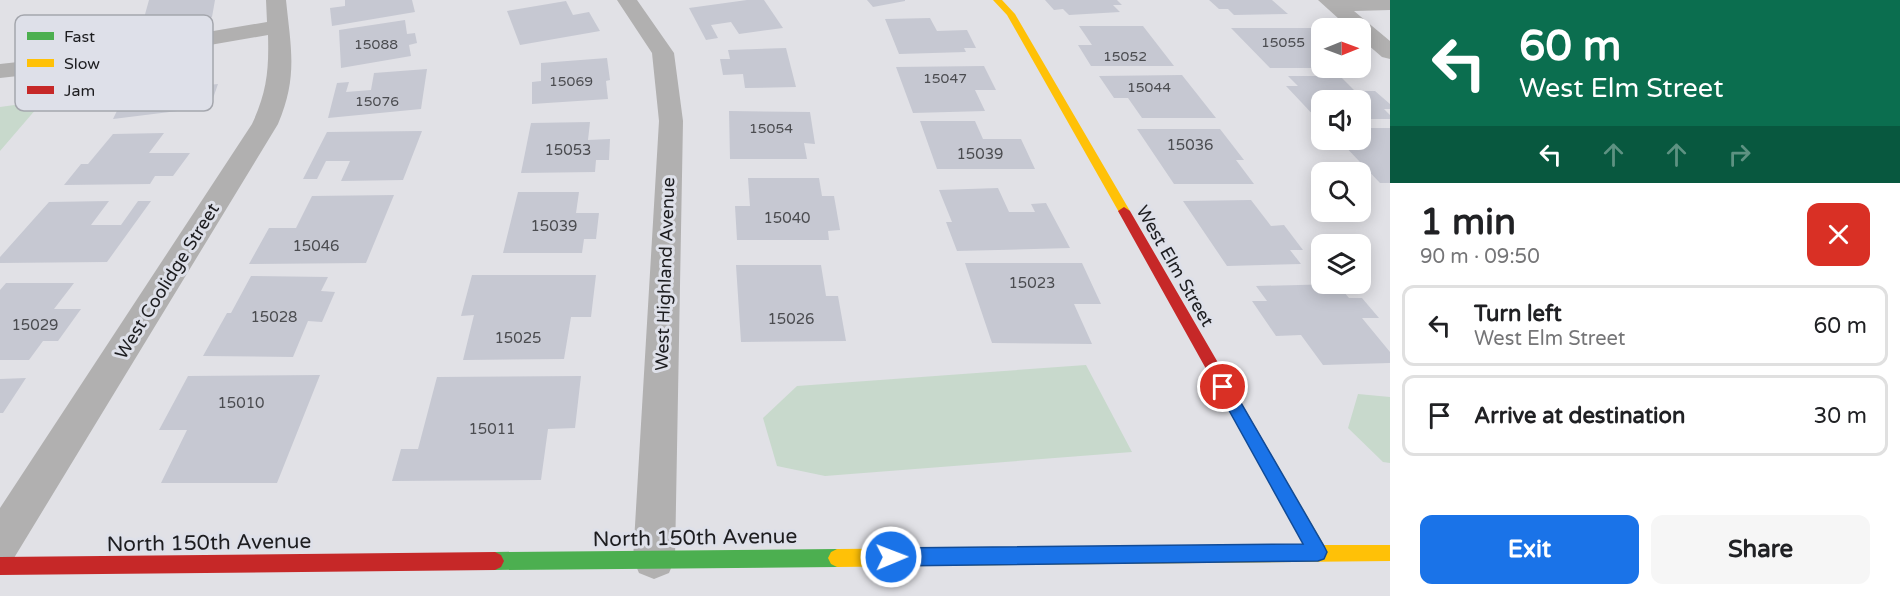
<!DOCTYPE html>
<html lang="en">
<head>
<meta charset="utf-8">
<style>
  :root { --surface:#fff; --page:#f6f6f6; --text:#202124; --muted:#757577; --line:#e0e0e0; --accent:#1a73e8 }
  body { margin:0; font-family:"Varela Round",sans-serif; background:var(--page); color:var(--text); height:100vh; display:flex; flex-direction:column; font-size:22px; white-space:nowrap }
  * { box-sizing:border-box; margin:0 }
  p { font-size:20px; color:var(--muted) }
  .icon { flex:none; width:33px; height:33px; fill:none; stroke:currentColor; stroke-width:2; stroke-linecap:round; stroke-linejoin:round }
  .map { position:relative; flex:1; overflow:hidden }
  .panel { display:flex; flex-direction:column; background:var(--surface); width:510px }
  .panel>* { flex:none }
  .guide { background:#0b6e4f; color:#fff; overflow:hidden }
  .needle { width:39px; rotate:89deg }
  .tools { position:absolute; left:1311px; top:18px; display:grid; gap:12px }
  .tools a { display:grid; place-items:center; width:60px; height:60px; border-radius:12px; background:var(--surface); box-shadow:0 3px 15px #0003; font-size:30px }
  .pin { position:absolute; display:grid; place-items:center; width:51px; height:51px; color:#fff; margin:-26px; border:3px solid #fff; border-radius:50%; box-shadow:0 2px 6px #0007 }
  .me { position:absolute; width:66px; margin:-33px; rotate:89deg; stroke-linejoin:round; filter:drop-shadow(0 0 4px #0008) }
  .turn { display:flex; align-items:center; gap:21px; height:126px; padding:0 30px; font-size:27px }
  .turn .icon { width:78px; height:78px; stroke-width:2.5 }
  .turn b { display:block; font-size:42px; line-height:51px }
  .lanes { display:flex; align-items:center; height:57px; padding:0 30px; background:#0003; justify-content:center; gap:30px; direction:ltr }
  .lanes .off { opacity:.35 }
  .round { display:grid; place-items:center; flex:none; width:63px; height:63px; border-radius:12px; background:var(--page) }
  .overview { display:flex; align-items:center; justify-content:space-between; height:102px; padding:0 30px }
  h1 { font-size:36px; font-weight:800; line-height:45px }
  .primary-button { display:flex; gap:12px; margin-top:auto; padding:12px 30px }
  .primary-button a { flex:1; height:69px; border-radius:12px; background:var(--accent); color:#fff; font-size:24px; font-weight:800; line-height:69px; text-align:center }
  .primary-button a+a { background:var(--page); color:var(--text) }
  ul { padding:0; list-style:none }
  li { display:flex; align-items:center; gap:18px; height:81px; margin:0 12px 9px; padding:0 18px; border:3px solid var(--line); border-radius:12px }
  li div { flex:1 }
  li b { display:block; font-size:22px }
  li em { font-style:normal }
  main { display:flex; flex:1; min-height:0 }
  .map>svg:first-child { display:block }
  .green { fill:#c8d9cc }
  .building { fill:#c6c8d2 }
  .lines { fill:none; stroke-linecap:round; stroke-linejoin:round }
  .street { fill:#b1b0b0; fill-rule:evenodd }
  .fast { fill:#4caf50; fill-rule:evenodd }
  .slow { fill:#ffc107; fill-rule:evenodd }
  .jam { fill:#c62828; fill-rule:evenodd }
  .route { fill:#1a73e8; stroke:#114b97; stroke-width:1.5 }
  .labels { text-anchor:middle; dominant-baseline:central; stroke-width:6; stroke-linejoin:round; paint-order:stroke }
  .far-number-label { font-size:14px; fill:#4b4c50 }
  .number-label { font-size:15px; fill:#4b4c50 }
  .street-label { font-size:18px; fill:#1d1d20; stroke:#dee0e9 }
  .near-street-label { font-size:21px; fill:#1d1d20; stroke:#dee0e9 }
  .key { fill:#dee0e9; stroke:#a4a6ad; stroke-width:1.5 }
  .key-label { font-size:16px; fill:#1d1d20 }
</style>
</head>
<body>
<main>
<div class="map">
<svg width="1390" height="596" viewBox="0 0 1390 596">
  <rect width="100%" height="100%" fill="#e1e1e6"/>
  <!-- green -->
  <path class="green" d="M43,101L0,151V107Z
    M1086,365L1132,452L825,476L777,466L763,418L797,386Z
    M1358,394L1390,397V463L1383,462L1348,428Z"/>
  <!-- building -->
  <path class="building" d="M149,0H215L212,17L152,26L155,16L144,18Z
    M345,0H412L415,12L332,26L330,8L345,6Z
    M747,0H764L783,28L739,34L731,22L711,25L718,38L706,40L689,8Z
    M867,0H905V1L873,7Z
    M1045,0H1117L1122,5H1113L1120,12L1069,15L1063,9L1054,10Z
    M1209,0H1272L1288,14L1234,15L1228,9H1219Z
    M566,1L573,15L589,12L600,31L520,45L507,11Z
    M930,18L937,31L967,30L976,48H964L966,52L899,54L885,19Z
    M405,20L407,34L415,33L417,43L409,45L411,56L341,68L339,30Z
    M1079,26H1143L1174,66H1091L1078,45H1092Z
    M1231,28H1313L1322,35V48H1317L1322,52V68H1270Z
    M786,48L796,87L745,88L743,74L723,75L720,59H730L728,50Z
    M607,58L610,80L606,81L608,99L532,104V82L541,81V63Z
    M206,66L198,86L218,84L210,107L113,119L135,74Z
    M984,66L996,90H975L985,111L913,113L896,67Z
    M427,69L421,109L328,118L337,83L349,82L346,92L371,90L374,73Z
    M1182,75L1216,118H1142L1128,98H1114L1099,76Z
    M1288,76H1340L1355,91H1375L1390,104V109H1384L1390,115V119H1360V100H1322V119L1318,120L1286,86H1298Z
    M729,111L810,112L815,144L804,143L807,159H730Z
    M920,121H975L983,139H1021L1035,169H937Z
    M590,122L588,140L610,139L609,160H596L595,172L521,173L531,123Z
    M1360,128H1390V183H1380L1339,140H1360Z
    M1137,129H1220L1244,160H1236L1254,184H1174Z
    M422,131L403,180L341,181L350,161H326L317,179H303L327,132Z
    M164,133L149,153H190L173,176H155L150,184L64,185L81,164H88L113,134Z
    M748,178H819L822,196H834L840,230L828,231L829,240H737L735,206H750Z
    M998,188L1009,212H1035L1031,204L1046,203L1070,248L957,251L946,222H952L939,190Z
    M518,192H579L576,213H599L596,239H584L582,253H503Z
    M394,195L366,263L249,264L269,228H296L312,196Z
    M1251,200L1271,226L1284,225L1303,250H1290L1301,264L1227,266L1183,201Z
    M109,201L91,225H121L138,201H151L107,262L0,263V257L49,202Z
    M965,263H1082L1101,304H1074L1092,344L992,343Z
    M736,265H821L826,296H838L846,341L741,342Z
    M472,275H596L591,317H571L564,359L463,360L474,315L461,316Z
    M251,276L328,277L321,291L335,292L322,322L308,321L293,357L203,356L227,313H231Z
    M6,283H74L54,309H81L58,341H43L29,360H0V290Z
    M1337,284L1349,298H1362L1379,318H1362L1390,352V363L1323,365L1301,335L1276,336L1252,301H1267L1256,286Z
    M320,375L277,483H161L187,430H159L188,376Z
    M581,376L575,428L548,429L541,480L392,481L401,449H418L437,377Z
    M26,378L3,413H0V379Z"/>
  <g class="lines">
    <!-- street -->
    <path class="street" d="M266,0H286C291,49 298,77 278,124L14,558L0,563V508L252,124C267,92 269,70 268,35L54,72L0,78V64L54,58L267,22Z
      M617,0H637L674,53L683,121L675,559L669,573L654,579L639,573L633,559L659,121L652,53Z
      M1318,0H1390V10L1354,11L1390,41V59L1382,57L1360,38V28H1349Z"/>
    <!-- fast -->
    <path class="fast" d="M837,549L843,552L846,558L843,564L837,567L495,570L489,567L486,561L489,555L495,552Z"/>
    <!-- slow -->
    <path class="slow" d="M993,0H1002L1015,14L1130,211L1128,214H1120L1007,15Z
      M1269,459L1275,461L1324,545H1390V561L837,567L831,564L828,558L831,552L837,549L1305,545L1261,466L1263,461Z"/>
    <!-- jam -->
    <path class="jam" d="M1124,207L1130,211L1275,461L1277,466L1275,471L1269,473L1263,471L1118,211Z
      M495,552L501,555L504,561L501,567L495,570L0,575V557Z"/>
  </g>
  <!-- route -->
  <path class="route" d="M1223,380L1229,382L1324,546L1327,552L1324,559L1318,561L891,566L885,563L882,557L885,551L891,548L1303,544L1216,387L1218,382Z"/>
  <g class="labels">
    <!-- far-number labels -->
    <g class="far-number-label">
      <text x="1283" y="42">15055</text>
      <text x="376" y="44">15088</text>
      <text x="1125" y="56">15052</text>
      <text x="945" y="78">15047</text>
      <text x="571" y="81">15069</text>
      <text x="1149" y="87">15044</text>
      <text x="377" y="101">15076</text>
      <text x="771" y="128">15054</text>
    </g>
    <!-- number labels -->
    <g class="number-label">
      <text x="1190" y="145">15036</text>
      <text x="568" y="150">15053</text>
      <text x="980" y="154">15039</text>
      <text x="787" y="218">15040</text>
      <text x="554" y="226">15039</text>
      <text x="316" y="246">15046</text>
      <text x="1032" y="283">15023</text>
      <text x="274" y="317">15028</text>
      <text x="791" y="319">15026</text>
      <text x="35" y="325">15029</text>
      <text x="518" y="338">15025</text>
      <text x="241" y="403">15010</text>
      <text x="492" y="429">15011</text>
    </g>
    <!-- street labels -->
    <g class="street-label">
      <text transform="translate(1175 266) rotate(60)">West Elm Street</text>
      <text transform="translate(665 274) rotate(-88)">West Highland Avenue</text>
      <text transform="translate(167 281) rotate(-58)">West Coolidge Street</text>
    </g>
    <!-- near-street labels -->
    <g class="near-street-label">
      <text transform="translate(695 538) rotate(-1)">North 150th Avenue</text>
      <text transform="translate(209 543) rotate(-1)">North 150th Avenue</text>
    </g>
  </g>
  <!-- legend -->
  <rect x="15" y="15" width="198" height="96" rx="9" class="key"/>
  <rect x="27" y="32" width="27" height="8" fill="#4caf50"/>
  <rect x="27" y="59" width="27" height="8" fill="#ffc107"/>
  <rect x="27" y="86" width="27" height="8" fill="#c62828"/>
  <g class="key-label">
    <text x="64" y="42">Fast</text>
    <text x="64" y="69">Slow</text>
    <text x="64" y="96">Jam</text>
  </g>
</svg>
<div class="tools">
<a><svg class="needle" viewBox="-14 -14 28 28"><path d="M0-13l5 13h-10z" fill="#e53935"/><path d="M0 13l5-13h-10z" fill="#757577"/></svg></a>
<a><svg class="icon" aria-label="sound" viewBox="0 0 24 24"><path d="M4 9h4l5-4v14l-5-4H4zM17 9q2 3 0 6"/></svg></a>
<a><svg class="icon" aria-label="search" viewBox="0 0 24 24"><circle cx="10" cy="10" r="6"/><path d="M15 15l6 6"/></svg></a>
<a><svg class="icon" aria-label="layers" viewBox="0 0 24 24"><path d="M12 4l9 5-9 5-9-5zM3 14l9 5 9-5"/></svg></a>
</div>
<div class="pin" style="left:1223px;top:387px;background:#d93025"><svg class="icon" aria-label="arrive" viewBox="0 0 24 24"><path d="M6 21V4h12l-3 4 3 4H6"/></svg></div>
<svg class="me" style="left:891px;top:557px" viewBox="-20 -20 40 40"><circle r="17" fill="#1a73e8" stroke="#fff" stroke-width="3"/><path d="M0-11L8 9 0 5-8 9z" fill="#fff"/></svg>
</div>
<section class="panel">
<div class="guide">
<div class="turn"><svg class="icon" aria-label="left" viewBox="0 0 24 24"><path d="M17 20v-9H6M10 6l-5 5 5 5"/></svg><div><b>60 m</b>West Elm Street</div></div>
<div class="lanes"><svg class="icon" aria-label="left" viewBox="0 0 24 24"><path d="M17 20v-9H6M10 6l-5 5 5 5"/></svg><svg class="icon off" aria-label="ahead" viewBox="0 0 24 24"><path d="M12 20V5M6 11l6-6 6 6"/></svg><svg class="icon off" aria-label="ahead" viewBox="0 0 24 24"><path d="M12 20V5M6 11l6-6 6 6"/></svg><svg class="icon off" aria-label="right" viewBox="0 0 24 24"><path d="M7 20v-9h11M14 6l5 5-5 5"/></svg></div>
</div>
<div class="overview"><div><h1>1 min</h1><p>90 m · 09:50</p></div><a class="round" style="background:#d93025;color:#fff"><svg class="icon" aria-label="close" viewBox="0 0 24 24"><path d="M6 6l12 12M18 6L6 18"/></svg></a></div>
<ul>
<li><svg class="icon" aria-label="left" viewBox="0 0 24 24"><path d="M17 20v-9H6M10 6l-5 5 5 5"/></svg><div><b>Turn left</b><p>West Elm Street</p></div><em>60 m</em></li>
<li><svg class="icon" aria-label="arrive" viewBox="0 0 24 24"><path d="M6 21V4h12l-3 4 3 4H6"/></svg><div><b>Arrive at destination</b></div><em>30 m</em></li>
</ul>
<div class="primary-button"><a>Exit</a><a>Share</a></div>
</section>
</main>
</body>
</html>
